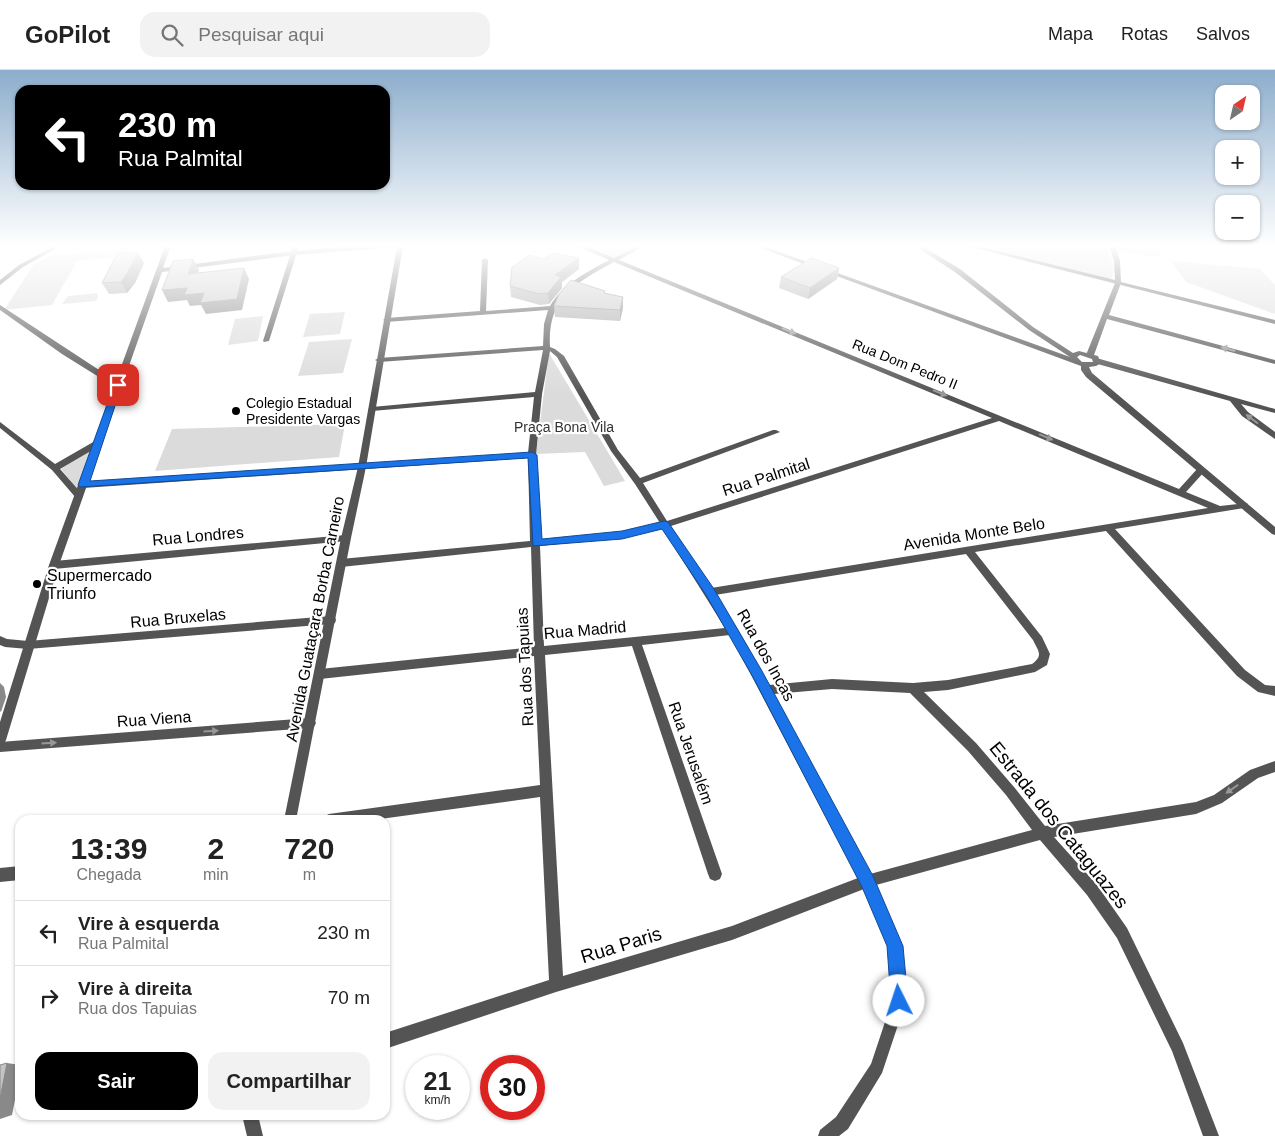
<!DOCTYPE html>
<html lang="pt">
<head>
<meta charset="utf-8">
<style>
  :root { --surface:#fff; --page:#f2f2f2; --text:#222; --muted:#767676; --line:#e0e0e0; --accent:#000 }
  body { margin:0; font-family:Helvetica,sans-serif; background:var(--page); color:var(--text); height:100vh; display:flex; flex-direction:column; font-size:19px; white-space:nowrap }
  * { box-sizing:border-box; margin:0 }
  p { font-size:16px; color:var(--muted) }
  .icon { flex:none; width:28px; height:28px; fill:none; stroke:currentColor; stroke-width:2; stroke-linecap:round; stroke-linejoin:round }
  .map { position:relative; flex:1; overflow:hidden }
  .details { position:absolute; left:15px; top:745px; width:375px; height:305px; display:flex; flex-direction:column; background:var(--surface); border-radius:15px; box-shadow:0 1px 4px #0004 }
  .details>* { flex:none }
  .banner { position:absolute; left:15px; top:15px; width:375px; height:105px; border-radius:15px; box-shadow:0 1px 4px #0004; background:#000; color:#fff; overflow:hidden }
  .needle { width:32px; rotate:34deg }
  .controls { position:absolute; left:1215px; top:15px; display:grid; gap:10px }
  .controls a { display:grid; place-items:center; width:45px; height:45px; border-radius:10px; background:var(--surface); box-shadow:0 1px 4px #0004; font-size:25px }
  .speed { position:absolute; left:405px; top:985px; display:flex; gap:10px; font-size:25px; font-weight:700; text-align:center }
  .speed>* { display:grid; place-content:center; width:65px; height:65px; border-radius:50%; background:var(--surface); box-shadow:0 1px 4px #0004; line-height:1 }
  .speed small { font-size:12px; font-weight:400 }
  .speed .limit { border:8px solid #d22; background:#fff; color:#111 }
  .pin { position:absolute; display:grid; place-items:center; width:42px; height:42px; color:#fff; margin:-21px; border-radius:10px; box-shadow:0 2px 8px #0006 }
  .me { position:absolute; width:55px; margin:-28px; rotate:356deg; stroke-linejoin:round; filter:drop-shadow(0 0 4px #0008) }
  .turn { display:flex; align-items:center; gap:18px; height:105px; padding:0 20px; font-size:22px }
  .turn .icon { width:65px; height:65px; stroke-width:2.5 }
  .turn b { display:block; font-size:35px; line-height:42px }
  .eta { display:flex; justify-content:space-evenly; align-items:center; height:85px; text-align:center }
  .eta b { font-size:30px; font-weight:700; line-height:35px }
  .cta { display:flex; gap:10px; margin-top:auto; padding:10px 20px }
  .cta a { flex:1; height:58px; border-radius:15px; background:var(--accent); color:#fff; font-size:20px; font-weight:700; line-height:58px; text-align:center }
  .cta a+a { background:var(--page); color:var(--text) }
  ul { padding:0; list-style:none }
  li { display:flex; align-items:center; gap:15px; height:65px; padding:0 20px; border-top:1px solid var(--line) }
  li div { flex:1 }
  li b { display:block; font-size:19px }
  li em { font-style:normal }
  header { display:flex; align-items:center; gap:30px; box-sizing:border-box; height:70px; padding:0 25px; background:var(--surface); border-bottom:1px solid var(--line) }
  header strong { font-size:24px }
  nav { display:flex; gap:28px; margin-inline-start:auto; font-size:18px }
  .search { width:350px; height:45px; background:var(--page); display:flex; align-items:center; gap:12px; box-sizing:border-box; padding:0 18px; border-radius:15px; color:var(--muted); font-size:19px }
  .map>svg:first-child { display:block }
  .green { fill:#dbdbdb }
  .lines { fill:none; stroke-linecap:round; stroke-linejoin:round }
  .minor { fill:#545454; fill-rule:evenodd }
  .tertiary { fill:#545454; fill-rule:evenodd }
  .wall { fill:#a9a9a9 }
  .shaded-wall { fill:#898989 }
  .building { fill:#c4c4c4; stroke:#898989 }
  .oneway { fill:#989898 }
  .route { fill:#1a73e8; stroke:#114b97 }
  .poi-dot { fill:#000; stroke:#fff; stroke-width:2 }
  .labels { text-anchor:middle; dominant-baseline:central; stroke-width:4.5; stroke-linejoin:round; paint-order:stroke }
  .far-street-label { font-size:14px; fill:#000; stroke:#fff }
  .far-poi-label { font-size:14px; fill:#000; stroke:#fff; text-anchor:start }
  .far-park-label { font-size:14px; fill:#323232; stroke:#fff }
  .street-label { font-size:16px; fill:#000; stroke:#fff }
  .poi-label { font-size:16px; fill:#000; stroke:#fff; text-anchor:start }
  .near-street-label { font-size:19px; fill:#000; stroke:#fff }
</style>
</head>
<body>
<header>
<strong>GoPilot</strong>
<div class="search"><svg class="icon" aria-label="search" viewBox="0 0 24 24"><circle cx="10" cy="10" r="6"/><path d="M15 15l6 6"/></svg>Pesquisar aqui</div>
<nav><a>Mapa</a><a>Rotas</a><a>Salvos</a></nav>
</header>
<div class="map">
<svg width="1275" height="1066" viewBox="0 0 1275 1066">
  <rect width="100%" height="100%" fill="#fff"/>
  <!-- green -->
  <path class="green" d="M584,176H637L613,189Z
    M974,176H1105C1111,187 1117,197 1111,209Z
    M1117,176H1157L1162,187L1118,182Z
    M128,178L124,186L77,191L52,235L4,240L34,194L51,186Z
    M1171,191L1260,199L1275,215V244L1186,212Z
    M97,223L98,227L96,231L62,234L68,226Z
    M345,242L340,264L303,267L310,244Z
    M263,246L258,271L228,275L235,249Z
    M352,269L343,303L298,306L309,272Z
    M549,283L625,411L604,416L585,382L536,384Z
    M345,354L339,387L155,401L172,359Z
    M93,378L77,419L61,399Z"/>
  <g class="lines">
    <!-- minor -->
    <path class="minor" d="M54,176H61L23,197L0,215V210L19,195Z
      M293,176H299L269,271L264,272L263,271Z
      M577,176H585L614,188L637,176H644L619,190L1179,419L1198,398H1204V402L1186,422L1220,436L1247,433L1248,435L1247,437L1244,438L1115,459L1245,600L1265,615L1275,616V626L1258,622L1237,606L1106,461L975,482L1042,567L1050,584L1047,595L1035,602L948,620L924,622L976,673L1014,717L1045,756L1196,732L1214,725L1250,700L1275,691V702L1258,708L1222,733L1196,744L1054,767L1097,815L1127,858L1183,973L1219,1066H1203L1172,981L1117,868L1087,825L1040,770L876,815L902,876L906,931L882,1003L848,1059L839,1066H818L820,1060L836,1047L871,994L892,931L888,876L864,819L732,870L556,922L385,979V963L549,910L540,727L373,750H323L325,746L329,744L540,715L534,586L320,609L316,607L315,604L316,601L320,599L534,577L531,477L341,497L336,493L341,489L530,471L528,388L83,418L79,415L83,412L528,383L534,327L372,341L368,339L372,337L535,322L543,280L379,292L375,290L379,288L543,276L544,254L548,240L386,252L383,250L386,248L480,241L482,190L485,188L488,190L486,241L550,236C563,214 587,202 609,190ZM614,192L992,348L667,451L643,413L780,362L776,360H773L640,408L618,380L564,286L555,279L550,277C547,228 575,213 614,192ZM550,281L557,287L611,381L635,414L660,453L621,462L540,470L536,385L542,324ZM999,351L1208,438L711,518L671,456ZM663,459L725,558L544,576L540,476L621,468ZM966,484L1033,570C1038,581 1044,585 1032,594L948,610L913,613L832,609L769,615L737,558L715,525ZM730,565L858,808L732,856L563,906L545,585L632,576L708,804L710,809L715,811L720,809L722,804L642,575ZM832,619L910,623L968,681L1006,725L1032,760L870,804L774,624Z
      M1118,211L1121,213L1109,245L1275,290V294L1107,249L1094,285L1087,287L1086,285L1115,213Z
      M0,235L122,315L118,317H115L62,284L0,240Z
      M1094,289H1100L1275,339V343L1241,334L1248,342L1275,362V369L1242,346L1230,331L1094,293Z
      M0,352L55,394L95,371H101V375L60,399L82,424L83,426L82,428H76L52,400L0,358Z
      M346,465L351,468L346,471L54,499L49,495L54,491Z
      M331,546L335,547L336,550L335,553L331,554L28,579L5,577L0,575V566L7,569L28,571Z
      M310,648L314,649L316,653L314,657L310,658L0,682V672Z
      M242,1045H258L263,1066H247Z"/>
    <!-- tertiary -->
    <path class="tertiary" d="M165,176H171L163,198C242,188 323,174 403,176L366,397L351,468L296,750H284L341,468L358,397L397,177L294,185L162,202L59,495L6,670L4,674L0,675V652L49,495Z
      M755,176H763L1070,287L1029,260L955,202L915,176H922L960,199L1033,257L1073,283L1079,281L1098,286L1101,293L1096,296L1089,297L1092,303L1275,457V465L1272,464L1086,307L1081,300V296ZM1080,285L1092,289L1093,292H1082L1077,287Z
      M967,176H977L1115,210L1114,191L1109,176H1115L1120,191L1121,212L1275,250V254Z
      M20,796V810L0,812V798Z"/>
  </g>
  <!-- wall -->
  <path class="wall" d="M579,188V199L562,212V218L549,234L540,235L511,227L510,216L544,189Z
    M144,193L135,213L127,223L109,224L102,213Z
    M839,198L837,209L808,229L779,218L781,207Z
    M605,221V224L623,227V238L620,251L555,247L554,236Z"/>
  <!-- shaded-wall -->
  <path class="shaded-wall" d="M138,182L144,193L135,213L127,223L121,212Z
    M579,188V199L562,212V218L549,234L548,223L555,205Z
    M193,189L199,200L194,215L188,204Z
    M244,198L249,209L242,240L206,244L201,235L190,236L187,230L168,232L162,220Z
    M839,198L837,209L808,229L810,218Z
    M623,227V238L620,251V240Z
    M0,613L4,617L6,627L1,642L0,641Z
    M7,993L20,995V1004L12,1045L0,1049V1028Z"/>
  <!-- building -->
  <path class="building" d="M138,182L128,202L121,212L102,213L117,184Z
    M553,183L579,188L555,205L561,207L548,223L539,224L510,216L512,197L530,185L544,189Z
    M811,188L839,198L810,218L781,207Z
    M193,189L188,204L244,198L237,229L200,233L204,223L184,225L187,218L162,220L173,191Z
    M571,210L605,221L604,223L623,227L620,240L554,236L559,224Z
    M7,993L0,1028V995Z"/>
  <!-- one-way arrows -->
  <defs><path id="oneway-solid" d="M-6-.8H1V-3.2L6.5 0L1 3.2V.8H-6Z" transform="scale(1.25)"/></defs>
  <g class="oneway">
    <use href="#oneway-solid" transform="translate(789 261) rotate(22)"/>
    <use href="#oneway-solid" transform="translate(1228 279) rotate(-165)"/>
    <use href="#oneway-solid" transform="translate(940 323) rotate(22)"/>
    <use href="#oneway-solid" transform="translate(1252 349) rotate(-143)"/>
    <use href="#oneway-solid" transform="translate(1046 367) rotate(23)"/>
    <use href="#oneway-solid" transform="translate(211 661) rotate(-4)"/>
    <use href="#oneway-solid" transform="translate(49 673) rotate(-4)"/>
    <use href="#oneway-solid" transform="translate(1232 719) rotate(145)"/>
  </g>
  <!-- sky -->
  <linearGradient id="sky" x2="0" y2="1"><stop stop-color="#8cadcc"/><stop offset="0.54" stop-color="#fff"/><stop offset="1" stop-color="#fff" stop-opacity="0"/></linearGradient>
  <rect width="1275" height="325" fill="url(#sky)"/>
  <!-- route -->
  <path class="route" d="M118,312L122,315L90,411L532,382L537,385L542,469L622,461L664,451L668,452L714,519L762,601L873,806L903,876L908,931L905,937L899,939L893,937L891,931L887,876L862,817L754,609L706,525L662,459L622,469L533,476L528,388L80,417L78,415L114,315Z"/>
  <!-- markers -->
  <g class="poi-dot">
    <circle cx="236" cy="341" r="5"/>
    <circle cx="37" cy="514" r="5"/>
  </g>
  <g class="labels">
    <!-- far-street labels -->
    <g class="far-street-label">
      <text transform="translate(905 294) rotate(22)">Rua Dom Pedro II</text>
    </g>
    <!-- far-poi labels -->
    <g class="far-poi-label">
      <text x="246" y="333">Colegio Estadual<tspan x="246" dy="16">Presidente Vargas</tspan></text>
    </g>
    <!-- far-park labels -->
    <g class="far-park-label">
      <text x="564" y="357">Praça Bona Vila</text>
    </g>
    <!-- street labels -->
    <g class="street-label">
      <text transform="translate(766 407) rotate(-18)">Rua Palmital</text>
      <text transform="translate(974 464) rotate(-9)">Avenida Monte Belo</text>
      <text transform="translate(198 466) rotate(-5)">Rua Londres</text>
      <text transform="translate(178 548) rotate(-5)">Rua Bruxelas</text>
      <text transform="translate(315 549) rotate(-79)">Avenida Guataçara Borba Carneiro</text>
      <text transform="translate(585 560) rotate(-5)">Rua Madrid</text>
      <text transform="translate(766 585) rotate(61)">Rua dos Incas</text>
      <text transform="translate(525 597) rotate(-93)">Rua dos Tapuias</text>
      <text transform="translate(154 649) rotate(-4)">Rua Viena</text>
      <text transform="translate(691 683) rotate(71)">Rua Jerusalém</text>
    </g>
    <!-- poi labels -->
    <g class="poi-label">
      <text x="47" y="505">Supermercado<tspan x="47" dy="18">Triunfo</tspan></text>
    </g>
    <!-- near-street labels -->
    <g class="near-street-label">
      <text transform="translate(1059 755) rotate(51)">Estrada dos Cataguazes</text>
      <text transform="translate(621 875) rotate(-17)">Rua Paris</text>
    </g>
  </g>
</svg>
<div class="controls">
<a><svg class="needle" viewBox="-14 -14 28 28"><path d="M0-13l5 13h-10z" fill="#e53935"/><path d="M0 13l5-13h-10z" fill="#767676"/></svg></a>
<a>+</a>
<a>−</a>
</div>
<div class="speed"><div>21<small>km/h</small></div><div class="limit">30</div></div>
<div class="pin" style="left:118px;top:315px;background:#d93025"><svg class="icon" aria-label="arrive" viewBox="0 0 24 24"><path d="M6 21V4h12l-3 4 3 4H6"/></svg></div>
<svg class="me" style="left:899px;top:931px" viewBox="-20 -20 40 40"><circle r="19" fill="#fff"/><path d="M0-13L10 11 0 6-10 11z" fill="#1a73e8"/></svg>
<div class="banner">
<div class="turn"><svg class="icon" aria-label="left" viewBox="0 0 24 24"><path d="M17 20v-9H6M10 6l-5 5 5 5"/></svg><div><b>230 m</b>Rua Palmital</div></div>
</div>
<section class="details">
<div class="eta">
<div><b>13:39</b><p>Chegada</p></div>
<div><b>2</b><p>min</p></div>
<div><b>720</b><p>m</p></div>
</div>
<ul>
<li><svg class="icon" aria-label="left" viewBox="0 0 24 24"><path d="M17 20v-9H6M10 6l-5 5 5 5"/></svg><div><b>Vire à esquerda</b><p>Rua Palmital</p></div><em>230 m</em></li>
<li><svg class="icon" aria-label="right" viewBox="0 0 24 24"><path d="M7 20v-9h11M14 6l5 5-5 5"/></svg><div><b>Vire à direita</b><p>Rua dos Tapuias</p></div><em>70 m</em></li>
</ul>
<div class="cta"><a>Sair</a><a>Compartilhar</a></div>
</section>
</div>
</body>
</html>
